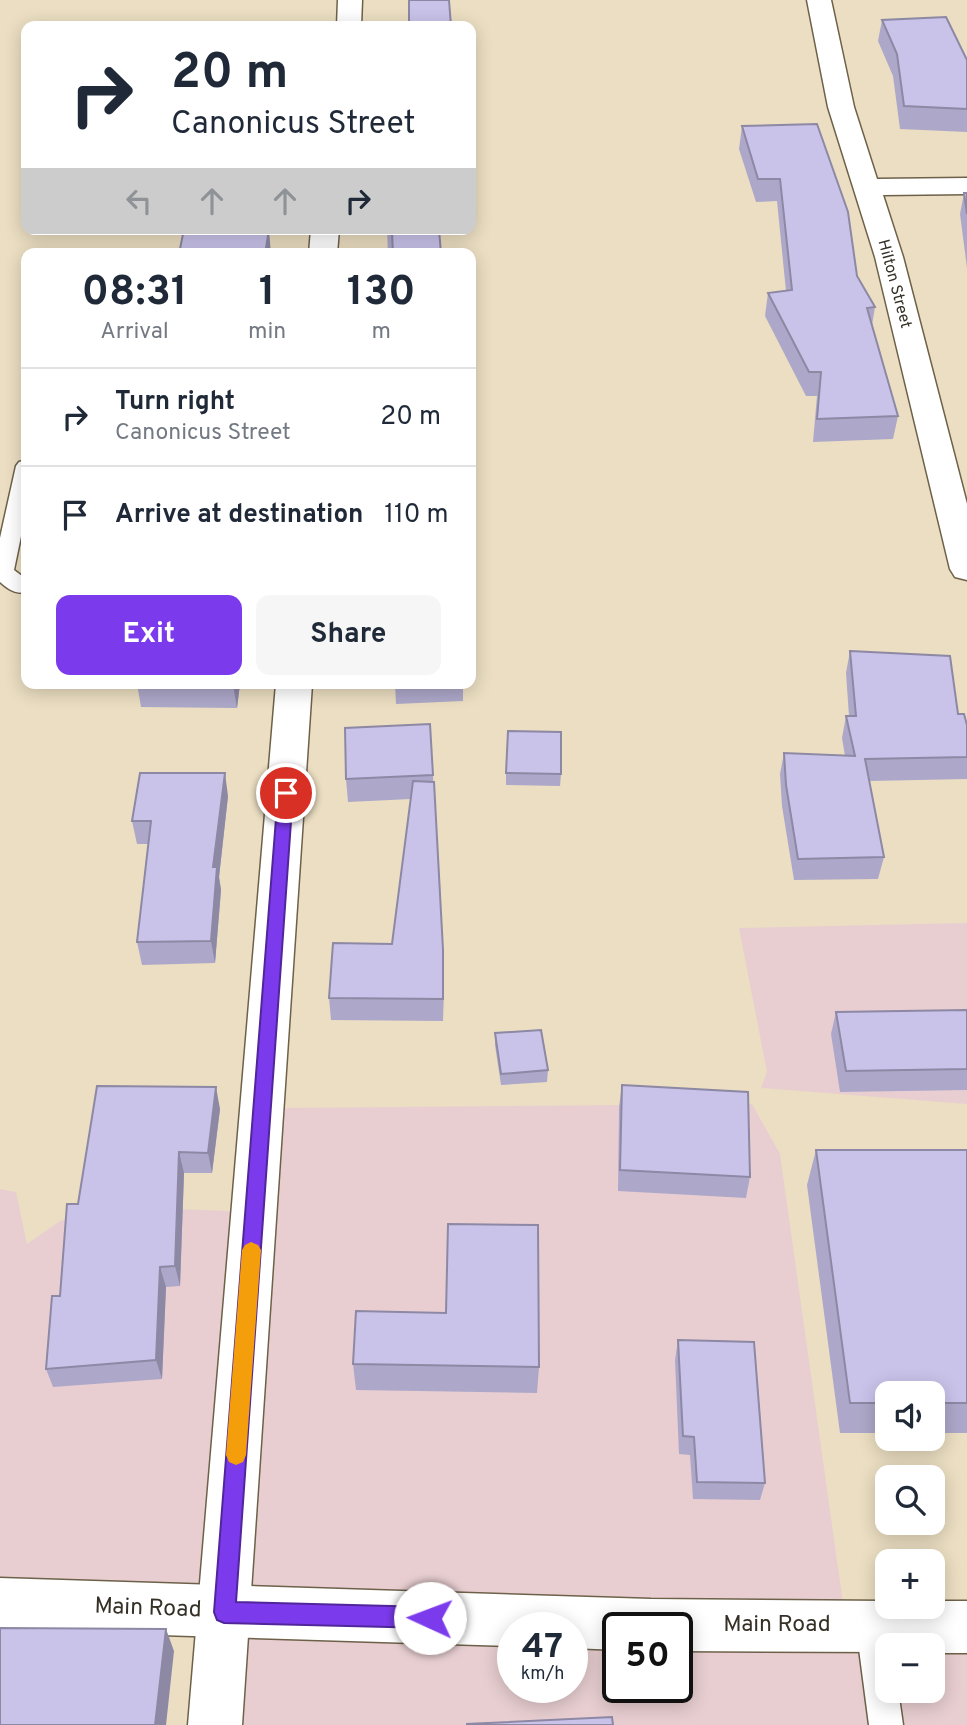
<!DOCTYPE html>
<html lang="en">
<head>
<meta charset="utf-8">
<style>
  :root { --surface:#fff; --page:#f6f6f7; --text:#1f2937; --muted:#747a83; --line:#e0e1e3; --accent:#7c3aed }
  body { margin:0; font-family:Overpass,sans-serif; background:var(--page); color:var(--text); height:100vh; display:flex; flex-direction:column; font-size:26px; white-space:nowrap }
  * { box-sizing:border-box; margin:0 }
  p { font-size:23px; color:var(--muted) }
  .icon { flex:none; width:38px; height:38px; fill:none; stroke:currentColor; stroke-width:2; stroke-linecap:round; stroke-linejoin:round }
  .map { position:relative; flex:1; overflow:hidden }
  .panel { position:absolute; left:21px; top:248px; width:455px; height:441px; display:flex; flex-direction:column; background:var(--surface); border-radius:14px; box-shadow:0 4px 18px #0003 }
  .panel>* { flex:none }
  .top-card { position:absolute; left:21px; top:21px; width:455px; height:214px; border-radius:14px; box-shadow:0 4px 18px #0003; background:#fff; color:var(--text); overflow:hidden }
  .tools { position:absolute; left:875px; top:1381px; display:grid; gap:14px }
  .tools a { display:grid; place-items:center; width:70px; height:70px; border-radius:14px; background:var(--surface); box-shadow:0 4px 18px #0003; font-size:35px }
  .speed { position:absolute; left:497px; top:1612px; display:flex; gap:14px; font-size:35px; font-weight:700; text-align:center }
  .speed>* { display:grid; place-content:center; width:91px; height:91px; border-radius:50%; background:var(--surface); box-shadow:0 4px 18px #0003; line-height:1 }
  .speed small { font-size:18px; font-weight:400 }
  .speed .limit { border:4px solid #111; border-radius:10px; background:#fff; color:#111 }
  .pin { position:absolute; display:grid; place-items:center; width:60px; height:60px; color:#fff; margin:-30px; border:4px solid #fff; border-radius:50%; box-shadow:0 2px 7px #0007 }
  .me { position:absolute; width:77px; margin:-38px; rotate:272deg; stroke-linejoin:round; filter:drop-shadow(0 0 5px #0008) }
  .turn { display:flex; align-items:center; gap:24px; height:147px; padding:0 35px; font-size:32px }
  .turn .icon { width:91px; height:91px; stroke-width:2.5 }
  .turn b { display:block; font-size:49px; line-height:60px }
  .lanes { display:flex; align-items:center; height:66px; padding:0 35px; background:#0003; justify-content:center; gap:35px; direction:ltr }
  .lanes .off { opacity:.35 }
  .eta { display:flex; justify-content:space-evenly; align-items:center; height:119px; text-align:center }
  .eta b { font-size:42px; font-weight:700; line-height:49px }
  .action { display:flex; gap:14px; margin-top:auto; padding:14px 35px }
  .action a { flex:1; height:80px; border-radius:14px; background:var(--accent); color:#fff; font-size:28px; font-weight:700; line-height:80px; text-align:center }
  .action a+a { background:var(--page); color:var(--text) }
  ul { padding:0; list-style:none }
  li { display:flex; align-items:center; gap:21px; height:98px; padding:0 35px; border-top:2px solid var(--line) }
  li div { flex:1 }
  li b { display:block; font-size:26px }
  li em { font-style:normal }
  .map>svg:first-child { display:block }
  .commercial { fill:#e8ced1; fill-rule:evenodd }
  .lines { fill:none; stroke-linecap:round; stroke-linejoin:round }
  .service-casing { stroke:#6d6149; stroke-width:3 }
  .minor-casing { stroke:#6d6149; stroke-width:3 }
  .secondary-casing { stroke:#6d6149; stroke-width:3 }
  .service { fill:#fff; fill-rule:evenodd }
  .minor { fill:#fff; fill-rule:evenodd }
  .secondary { fill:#fff; fill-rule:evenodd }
  .wall { fill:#ada8c9 }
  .shaded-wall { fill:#8d88a4 }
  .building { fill:#c9c3ea; stroke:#8d88a4; stroke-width:2 }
  .route { fill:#7c3aed; stroke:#51269a; stroke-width:2 }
  .slow { fill:#f59e0b }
  .labels { text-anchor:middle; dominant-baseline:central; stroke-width:5; stroke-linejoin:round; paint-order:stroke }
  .far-street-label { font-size:16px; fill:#363126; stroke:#fff }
  .near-street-label { font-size:23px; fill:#363126; stroke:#fff }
</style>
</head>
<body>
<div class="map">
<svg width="967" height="1725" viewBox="0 0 967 1725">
  <rect width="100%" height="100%" fill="#ebdec2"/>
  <!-- commercial -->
  <path class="commercial" d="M967,923V1104L761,1088L767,1072L739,928Z
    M752,1104L780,1154L846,1625L967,1628V1725H226L232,1616L0,1600V1189L16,1192L27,1244L60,1221L122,1207L255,1212L280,1108ZM513,1628H572V1687H513ZM618,1628H677V1687H618ZM887,1645H933V1690H887Z"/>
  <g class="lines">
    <defs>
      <path id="service" d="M26,460V512L14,570L26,579V593C14,593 9,590 0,582V538L16,466L19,462Z
        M872,1610L884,1614L891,1645H887V1690H898L903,1725H869L856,1626L860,1614Z"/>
      <path id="minor" d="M338,0H362L361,26H337Z
        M807,0H831L854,107L877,179L967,178V194L883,195L903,257L967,504V580L955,577L950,569L875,257L828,107Z
        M311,229H339L337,254H309Z
        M276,684H312L242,1725H188Z"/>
      <path id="secondary" d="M0,1578L651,1599L887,1601V1606H933V1601H967V1653H933V1645H887V1652L677,1651V1628H618V1650L572,1648V1628H513V1646L0,1630Z"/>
    </defs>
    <!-- service casing -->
    <use href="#service" class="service-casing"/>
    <!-- minor casing -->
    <use href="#minor" class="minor-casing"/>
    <!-- secondary casing -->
    <use href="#secondary" class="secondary-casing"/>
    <!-- service -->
    <use href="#service" class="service"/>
    <!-- minor -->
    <use href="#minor" class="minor"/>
    <!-- secondary -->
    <use href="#secondary" class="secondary"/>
  </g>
  <!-- wall -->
  <path class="wall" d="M882,20L967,60V132L900,129L893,76L878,41Z
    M742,126L857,276L875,307L872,325L898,416L893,439L813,442L817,396H806L765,316L768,293L786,291L777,201L756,202L739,149Z
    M964,193H967V268L960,214Z
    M387,229L441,254H388Z
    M850,651L958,714L967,725V779L869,781L884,857L878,879L794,880L782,806L780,774L784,753L845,756L842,738L846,716H849L846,673Z
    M137,684H240L237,708L141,707Z
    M395,684H463V701L396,704Z
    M430,724L443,950V1021L331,1020L329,998L392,944L411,799L348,802L346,779Z
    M506,773L561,774L560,786L506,785Z
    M228,796L219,877L221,890L215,963L142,965L137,942L148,844H137L132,821Z
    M967,1010V1090L840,1092L831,1034L836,1012Z
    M495,1033L548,1070L547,1082L501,1085L495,1045Z
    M622,1085L750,1177L746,1198L618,1191L619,1107Z
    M220,1109L212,1173H184L180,1286L166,1287L162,1379L53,1387L46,1369L78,1204Z
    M816,1150H967V1433H933V1393H887V1433H840L807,1185Z
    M678,1340L765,1483L760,1500L693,1499L690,1455L679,1454L675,1360Z
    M353,1364L539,1367L537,1393L356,1390Z"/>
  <!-- shaded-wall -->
  <path class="shaded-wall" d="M269,230L271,254H265Z
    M233,684H240L237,708L233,685Z
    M225,773L228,796L219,877L221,890L215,963L211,941L213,867Z
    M443,950L444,972L443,1021Z
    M216,1087L220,1109L212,1173L208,1153Z
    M179,1152L184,1173L180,1286L175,1266Z
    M160,1267L166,1287L162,1379L156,1360Z
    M166,1629L174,1651L166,1725H155Z"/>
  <!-- building -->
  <path class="building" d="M409,0H449L451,26H409Z
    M946,17L967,60V109L904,106L897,54L882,20Z
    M817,124L848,212L857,276L875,307L867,308L898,416L817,419L821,372H809L768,293L792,290L780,179H758L742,126Z
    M964,193H967V214Z
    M184,229H253L269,230L265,254H179Z
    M387,229H439L441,254H393L392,232H387Z
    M850,651L950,656L958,714H964L967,725V757L865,759L884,857L798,859L786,785L784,753L855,756L846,716H856Z
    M430,724L433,775L346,779L345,728Z
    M508,731L561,732V774L506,773Z
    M140,773H225L213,867H217L211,941L137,942L151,821H132Z
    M413,781L434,782L443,950V999L329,998L333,943L392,944Z
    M967,1010V1069L846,1071L836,1012Z
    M541,1030L548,1070L501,1074L495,1033Z
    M622,1085L748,1092L750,1177L620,1170Z
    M97,1086L216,1087L208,1153L179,1152L175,1266L160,1267L156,1360L46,1369L52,1296H60L67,1204H78Z
    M816,1150H967V1403H933V1393H887V1403H850Z
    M448,1224L538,1225L539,1367L353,1364L356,1311L446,1313Z
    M678,1340L754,1342L765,1483L697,1482L694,1437L683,1436Z
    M0,1628L166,1629L155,1725H0Z
    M612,1717L613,1725H467V1724Z"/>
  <!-- route -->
  <path class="route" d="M286,788L293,793L236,1602L430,1607L437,1610L441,1618L437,1625L430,1628L224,1623L217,1620L214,1612L278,793Z"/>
  <!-- slow -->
  <path class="slow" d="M251,1242L258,1245L261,1250L246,1455L243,1462L236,1465L229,1462L226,1455L242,1250L245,1245Z"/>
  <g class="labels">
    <!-- far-street labels -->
    <g class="far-street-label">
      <text transform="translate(894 284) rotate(75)">Hilton Street</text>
    </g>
    <!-- near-street labels -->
    <g class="near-street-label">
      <text transform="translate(148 1609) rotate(2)">Main Road</text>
      <text x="777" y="1625">Main Road</text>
    </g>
  </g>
</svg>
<div class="tools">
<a><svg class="icon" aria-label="sound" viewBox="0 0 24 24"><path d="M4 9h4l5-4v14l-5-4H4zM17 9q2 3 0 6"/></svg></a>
<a><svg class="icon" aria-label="search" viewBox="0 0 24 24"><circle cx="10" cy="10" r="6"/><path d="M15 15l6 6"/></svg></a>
<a>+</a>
<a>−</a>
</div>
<div class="speed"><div>47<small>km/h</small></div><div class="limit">50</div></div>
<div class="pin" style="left:286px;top:793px;background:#d93025"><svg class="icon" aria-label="arrive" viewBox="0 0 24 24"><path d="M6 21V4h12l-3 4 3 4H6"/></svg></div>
<svg class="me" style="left:430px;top:1618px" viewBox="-20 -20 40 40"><circle r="19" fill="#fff"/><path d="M0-13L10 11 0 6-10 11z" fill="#7c3aed"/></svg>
<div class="top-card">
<div class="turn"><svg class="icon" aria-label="right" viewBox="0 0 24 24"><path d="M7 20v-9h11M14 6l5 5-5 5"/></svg><div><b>20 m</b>Canonicus Street</div></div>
<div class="lanes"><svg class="icon off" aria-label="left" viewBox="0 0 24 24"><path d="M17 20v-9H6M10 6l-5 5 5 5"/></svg><svg class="icon off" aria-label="ahead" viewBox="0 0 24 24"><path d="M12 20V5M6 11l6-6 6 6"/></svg><svg class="icon off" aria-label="ahead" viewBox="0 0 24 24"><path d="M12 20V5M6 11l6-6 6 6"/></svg><svg class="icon" aria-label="right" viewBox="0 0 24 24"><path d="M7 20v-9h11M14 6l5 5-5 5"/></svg></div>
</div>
<section class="panel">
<div class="eta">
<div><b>08:31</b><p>Arrival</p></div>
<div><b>1</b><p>min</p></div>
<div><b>130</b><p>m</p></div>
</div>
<ul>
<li><svg class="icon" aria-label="right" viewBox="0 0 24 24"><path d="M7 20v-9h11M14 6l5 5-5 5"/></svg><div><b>Turn right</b><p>Canonicus Street</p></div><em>20 m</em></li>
<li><svg class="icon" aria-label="arrive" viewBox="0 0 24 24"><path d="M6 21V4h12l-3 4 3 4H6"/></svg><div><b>Arrive at destination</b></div><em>110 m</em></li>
</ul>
<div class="action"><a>Exit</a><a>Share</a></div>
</section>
</div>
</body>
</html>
